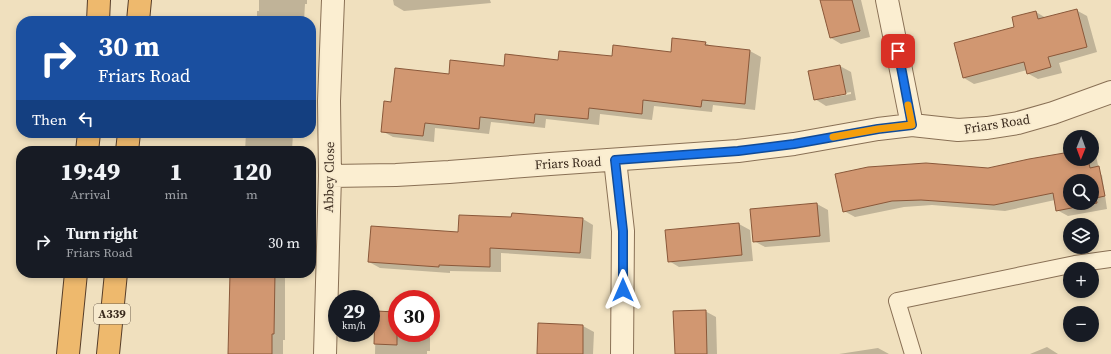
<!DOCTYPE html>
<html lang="en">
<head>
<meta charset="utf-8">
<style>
  :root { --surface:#171b24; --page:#242831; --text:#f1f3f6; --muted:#9ea1a6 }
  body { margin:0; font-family:"Source Serif 4",serif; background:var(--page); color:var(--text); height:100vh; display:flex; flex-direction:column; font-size:15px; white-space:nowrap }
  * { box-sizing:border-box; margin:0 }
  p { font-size:13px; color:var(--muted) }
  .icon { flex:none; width:22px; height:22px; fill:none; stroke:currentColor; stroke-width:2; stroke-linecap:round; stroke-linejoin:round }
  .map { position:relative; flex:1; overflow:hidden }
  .sheet { position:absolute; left:16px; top:146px; width:300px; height:132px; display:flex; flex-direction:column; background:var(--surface); border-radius:16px; box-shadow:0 2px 6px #0003 }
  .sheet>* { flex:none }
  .top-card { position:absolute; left:16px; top:16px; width:300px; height:122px; border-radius:16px; box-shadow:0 2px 6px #0003; background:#1a4fa0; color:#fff; overflow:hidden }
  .needle { width:26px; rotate:181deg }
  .tools { position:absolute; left:1063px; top:130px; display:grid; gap:8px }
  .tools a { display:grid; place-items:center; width:36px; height:36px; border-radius:50%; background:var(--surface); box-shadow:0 2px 6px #0003; font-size:20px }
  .speed { position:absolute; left:328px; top:290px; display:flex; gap:8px; font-size:20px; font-weight:700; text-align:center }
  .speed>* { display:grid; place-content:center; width:52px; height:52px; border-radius:50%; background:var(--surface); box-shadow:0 2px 6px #0003; line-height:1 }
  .speed small { font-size:10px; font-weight:400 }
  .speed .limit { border:6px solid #d22; background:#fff; color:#111 }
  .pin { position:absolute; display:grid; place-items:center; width:34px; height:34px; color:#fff; margin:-17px; border-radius:8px; box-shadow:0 2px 6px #0006 }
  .me { position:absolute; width:44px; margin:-22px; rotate:0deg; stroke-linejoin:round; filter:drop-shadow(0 0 3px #0008) }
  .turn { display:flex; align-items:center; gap:14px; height:84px; padding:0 16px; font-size:18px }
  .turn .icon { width:52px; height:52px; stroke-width:2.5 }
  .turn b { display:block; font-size:28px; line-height:34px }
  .then { display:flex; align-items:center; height:38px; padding:0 16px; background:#0003; gap:8px; font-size:15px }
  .eta { display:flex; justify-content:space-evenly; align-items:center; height:68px; text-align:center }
  .eta b { font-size:24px; font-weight:800; line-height:28px }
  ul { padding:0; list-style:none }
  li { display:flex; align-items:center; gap:12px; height:56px; padding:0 16px }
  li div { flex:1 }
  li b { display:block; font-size:15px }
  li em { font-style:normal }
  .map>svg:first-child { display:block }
  .shadow { fill:#0003; fill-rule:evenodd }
  .building { fill:#d19771; stroke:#8a583a; fill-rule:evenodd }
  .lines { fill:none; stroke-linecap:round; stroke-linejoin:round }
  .service-casing { stroke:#897055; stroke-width:18 }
  .minor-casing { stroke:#897055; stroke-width:24 }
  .trunk-casing { stroke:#573e2a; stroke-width:24 }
  .service { stroke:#fbeed1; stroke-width:16 }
  .minor { stroke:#fbeed1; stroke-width:22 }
  .trunk { stroke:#eeb96d; stroke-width:22 }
  .route-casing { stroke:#114b97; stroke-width:10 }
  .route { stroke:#1a73e8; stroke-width:7 }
  .slow { stroke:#f59e0b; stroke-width:7 }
  .labels { text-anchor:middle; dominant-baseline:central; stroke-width:3.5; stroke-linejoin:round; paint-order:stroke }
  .shield { fill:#f7eace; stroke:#716251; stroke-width:1 }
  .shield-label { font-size:12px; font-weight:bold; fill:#38281b }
  .street-label { font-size:13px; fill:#38281b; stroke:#f7eace }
</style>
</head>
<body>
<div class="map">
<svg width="1111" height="354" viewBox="0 0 1111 354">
  <rect width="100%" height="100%" fill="#f0e0be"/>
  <!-- shadow -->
  <path class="shadow" d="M259,0H307V4H305L304,21H257V11H259Z
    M393,0H493H490L491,3L404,11L394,5Z
    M821,0H861L870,37L841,44L831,38Z
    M1076,10L1087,16L1097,52L1059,63L1062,73L1038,79L1027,73V70L974,84L964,78L1015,28L1036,12L1046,18Z
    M705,43L713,47L750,51L761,57L755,110L713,105L712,112L654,106L652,120L600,114L599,125L546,119L545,128L491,122L489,134L435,128L434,142L393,137L382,131L392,103L450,75L505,67L559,61L672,53Z
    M840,66L851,72L856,100L826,106L815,99ZM851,92V94L823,99V97Z
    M246,133H293L292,151H245Z
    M1070,153V159H1092V154L1096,156L1100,174L1102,175L1107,209L1068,216L1057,210L1055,200L1005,211L932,205L904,207L855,217L844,211L988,169ZM1070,181H1092V203H1070Z
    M817,204L828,210L830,242L765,247L754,241Z
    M512,218L583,219L593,225L591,259L501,253V272L450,271V273L380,268L369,262L459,233Z
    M739,224L750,230L753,261L679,267L669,261Z
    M231,273H285V340H283V354H228V348H229Z
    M705,311L716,317L717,354H676Z
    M376,312L397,313V333H430V351H427V354H375Z
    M539,324L583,326L594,332L593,354H538Z
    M1047,347L1058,354H1030Z
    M878,348L889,354H839Z"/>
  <!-- building -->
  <path class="building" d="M820,0H852L860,31L830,38Z
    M1077,9L1087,47L1048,57L1051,67L1027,74L1024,62L963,78L954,43L1014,27L1012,17L1036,11L1038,19Z
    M672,38L706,42L705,45L750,50L745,104L702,100L701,107L643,100L642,114L589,108L588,119L535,114L534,123L480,117L479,129L425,123L423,136L381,132L384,101L391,102L395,68L449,74L450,60L504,66L505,54L558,60L559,51L612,56L613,45L671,52Z
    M840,65L846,94L814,100L808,71Z
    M1070,152V159H1088L1090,168L1099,166L1105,196L1096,198L1097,203L1056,211L1053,193L994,205L921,200L892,201L843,212L835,174L868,167L926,163L988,168L1029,159ZM1070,181H1092V203H1070Z
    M817,203L820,236L753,242L750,209Z
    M512,213L583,218L580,253L490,248V267L439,265V267L368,262L371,226L458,232L459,215L511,217Z
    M739,223L742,255L668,262L665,230Z
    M230,273H275L274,334H272V354H228Z
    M706,310L707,354H675L673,311Z
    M375,311L397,312V345L374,344Z
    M538,323L583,325V354H537Z"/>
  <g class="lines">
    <defs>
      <path id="service" d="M913,354L897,301L1075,264L1111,259"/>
      <path id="minor" d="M887,0L912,125
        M615,160L623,231L622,354
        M330,176L396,175L449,172L550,164L738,151L794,144L878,129L912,125L958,130L987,128L1018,123L1053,113L1111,92
        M325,354L330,176L329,101L333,0"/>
      <path id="trunk" d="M98,21L99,0
        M138,21L140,0
        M87,151L89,133
        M127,151L129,133
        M68,354L76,273
        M108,354L116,273"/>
    </defs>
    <!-- service casing -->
    <use href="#service" class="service-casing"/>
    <!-- minor casing -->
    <use href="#minor" class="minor-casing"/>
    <!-- trunk casing -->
    <use href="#trunk" class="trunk-casing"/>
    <!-- service -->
    <use href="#service" class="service"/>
    <!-- minor -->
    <use href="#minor" class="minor"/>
    <!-- trunk -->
    <use href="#trunk" class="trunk"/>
  </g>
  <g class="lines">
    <defs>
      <path id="route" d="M623,290V231L615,160L738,151L794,144L878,129L912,125L898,51"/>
    </defs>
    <!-- route casing -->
    <use href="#route" class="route-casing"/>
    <!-- route -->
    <use href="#route" class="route"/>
    <!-- slow -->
    <path class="slow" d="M833,137L878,129L912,125L908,105"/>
  </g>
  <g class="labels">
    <!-- shield labels -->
    <rect class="shield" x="94" y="304" width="36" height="20" rx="3"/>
    <g class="shield-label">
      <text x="112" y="314">A339</text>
    </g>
    <!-- street labels -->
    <g class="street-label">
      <text transform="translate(997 124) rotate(-9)">Friars Road</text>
      <text transform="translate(568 163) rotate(-3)">Friars Road</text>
      <text transform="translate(329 177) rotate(-89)">Abbey Close</text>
    </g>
  </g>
</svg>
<div class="tools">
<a><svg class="needle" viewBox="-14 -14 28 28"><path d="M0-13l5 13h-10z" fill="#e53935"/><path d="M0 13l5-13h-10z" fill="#9ea1a6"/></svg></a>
<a><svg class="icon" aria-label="search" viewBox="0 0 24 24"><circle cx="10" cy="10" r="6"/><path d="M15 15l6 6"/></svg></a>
<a><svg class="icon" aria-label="layers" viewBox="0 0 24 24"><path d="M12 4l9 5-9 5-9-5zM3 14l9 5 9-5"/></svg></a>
<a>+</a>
<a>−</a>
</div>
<div class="speed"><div>29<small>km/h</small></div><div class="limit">30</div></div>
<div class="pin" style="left:898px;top:51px;background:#d93025"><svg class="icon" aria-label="arrive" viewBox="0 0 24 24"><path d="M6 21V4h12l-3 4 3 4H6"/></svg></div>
<svg class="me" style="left:623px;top:290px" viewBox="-20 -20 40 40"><path d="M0-17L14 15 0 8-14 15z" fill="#1a73e8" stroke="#fff" stroke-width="4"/></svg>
<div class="top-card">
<div class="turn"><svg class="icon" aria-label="right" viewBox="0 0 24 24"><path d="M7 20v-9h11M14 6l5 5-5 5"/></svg><div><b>30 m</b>Friars Road</div></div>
<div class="then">Then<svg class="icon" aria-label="left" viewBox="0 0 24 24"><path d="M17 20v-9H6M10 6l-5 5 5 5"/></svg></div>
</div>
<section class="sheet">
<div class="eta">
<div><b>19:49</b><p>Arrival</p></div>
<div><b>1</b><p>min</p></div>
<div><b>120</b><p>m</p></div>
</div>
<ul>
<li><svg class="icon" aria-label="right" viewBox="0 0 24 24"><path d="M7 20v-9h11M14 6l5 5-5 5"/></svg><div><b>Turn right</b><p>Friars Road</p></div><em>30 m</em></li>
</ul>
</section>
</div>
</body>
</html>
